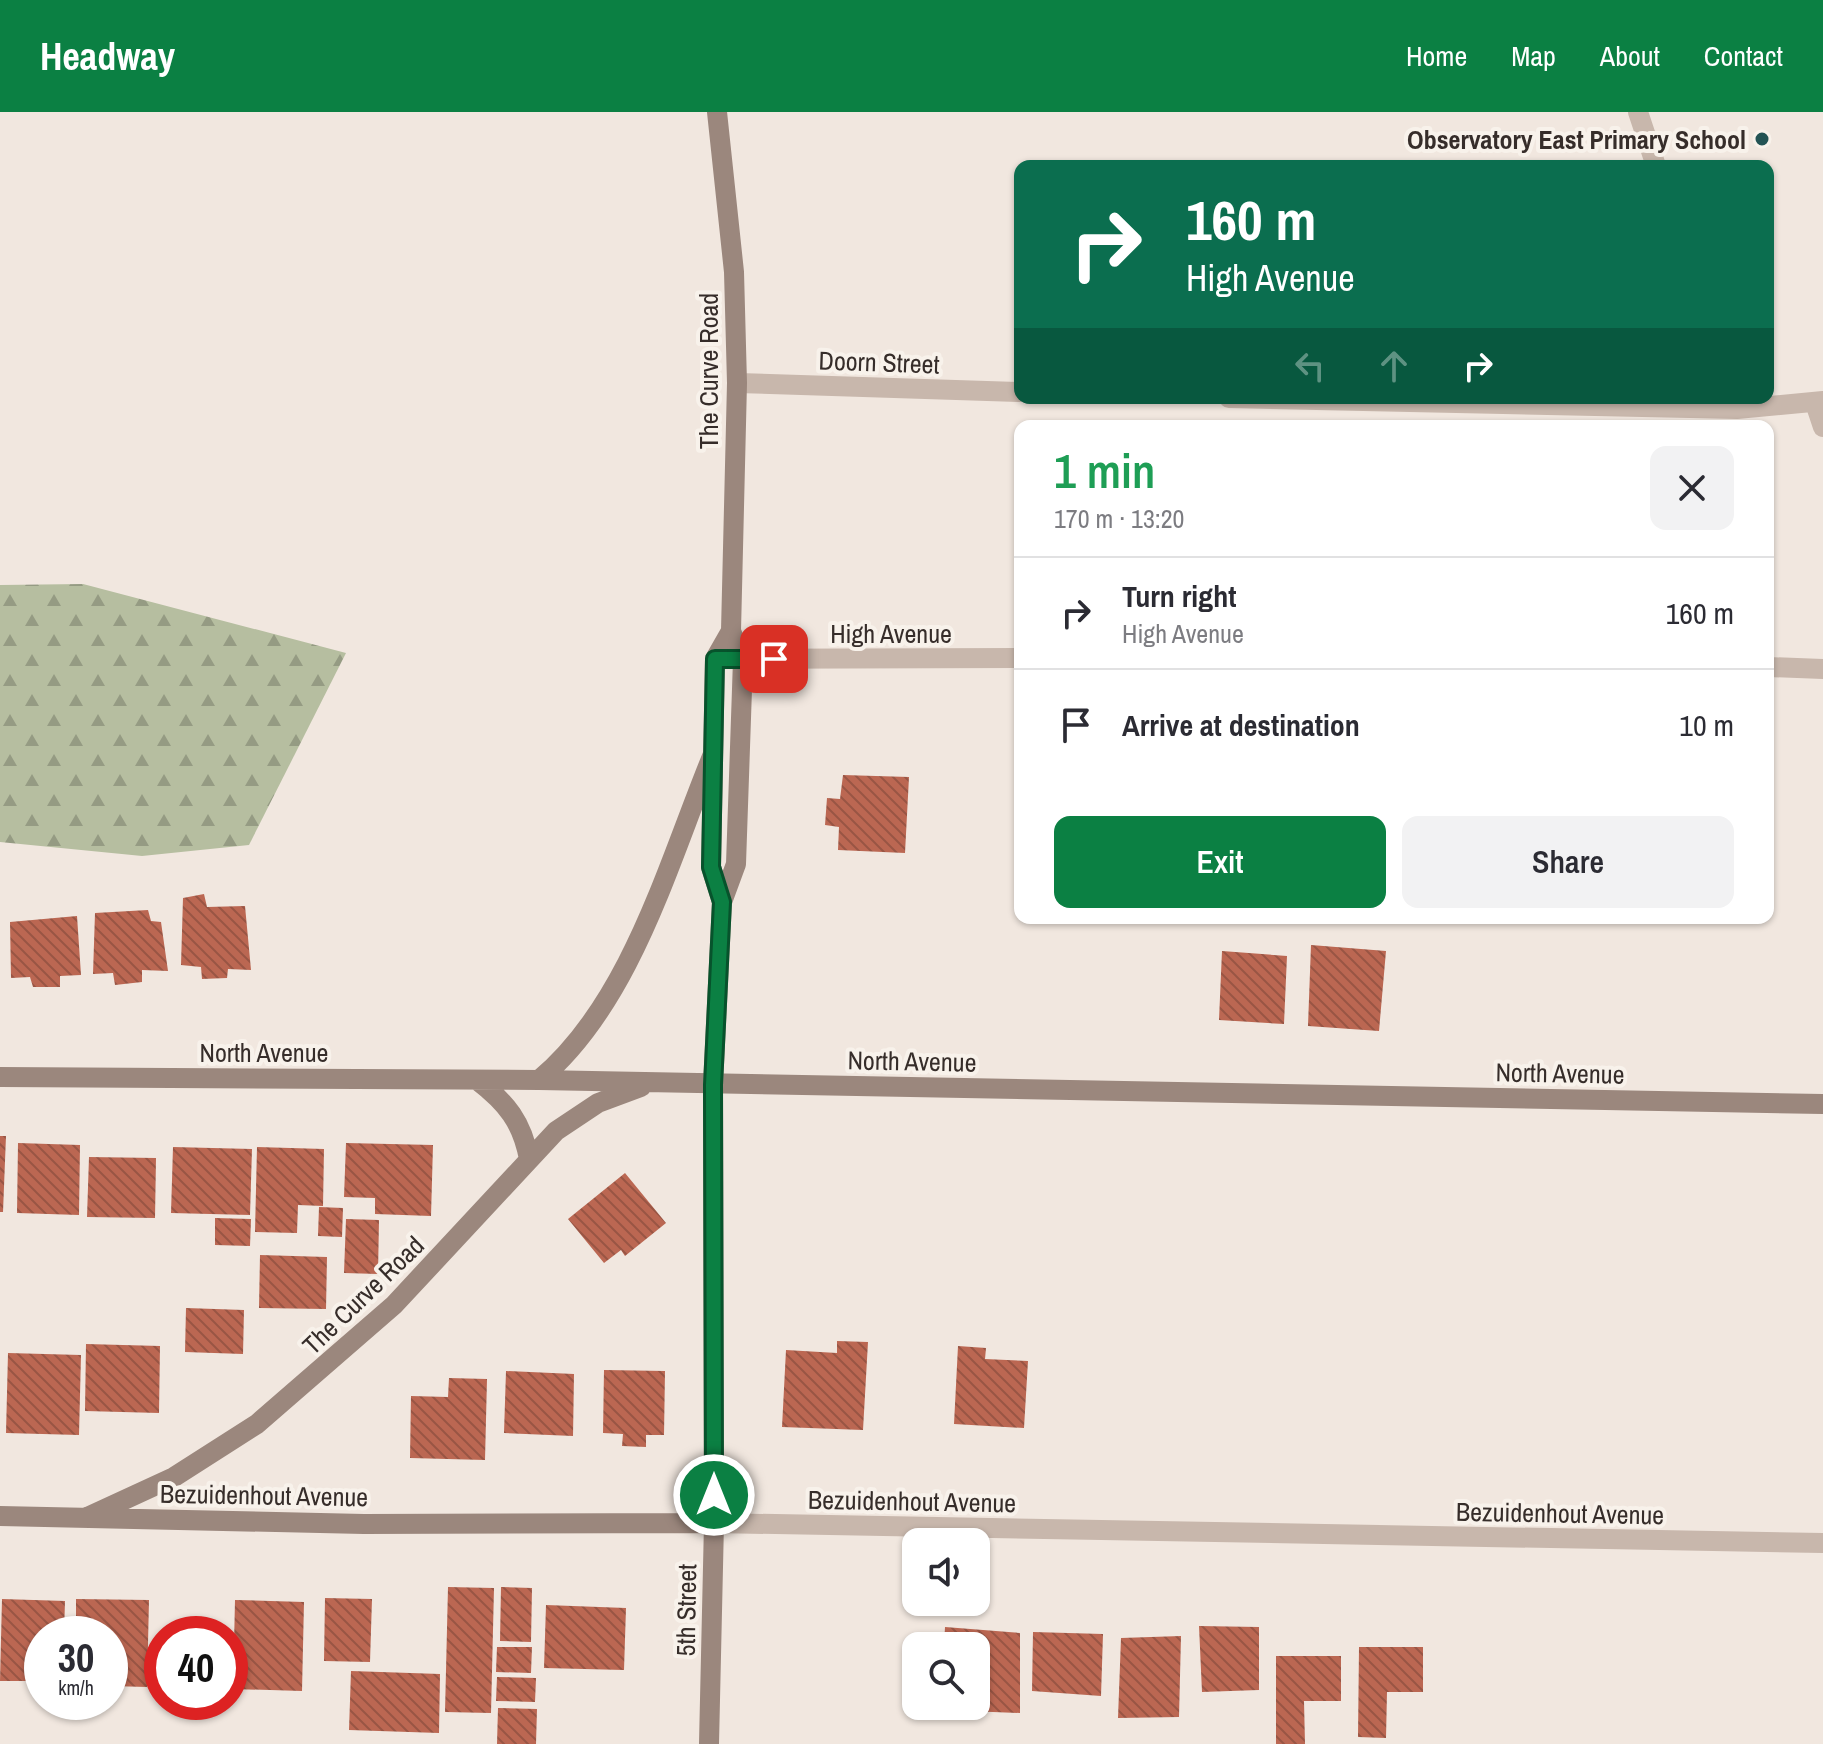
<!DOCTYPE html>
<html lang="en">
<head>
<meta charset="utf-8">
<style>
  :root { --surface:#fff; --page:#f2f2f3; --text:#2b2b33; --muted:#7c7c81; --line:#e1e1e2; --accent:#0b8043 }
  body { margin:0; font-family:"Archivo Narrow",sans-serif; background:var(--page); color:var(--text); height:100vh; display:flex; flex-direction:column; font-size:30px; white-space:nowrap }
  * { box-sizing:border-box; margin:0 }
  p { font-size:26px; color:var(--muted) }
  .icon { flex:none; width:44px; height:44px; fill:none; stroke:currentColor; stroke-width:2; stroke-linecap:round; stroke-linejoin:round }
  .map { position:relative; flex:1; overflow:hidden }
  .details { position:absolute; left:1014px; top:308px; width:760px; height:504px; display:flex; flex-direction:column; background:var(--surface); border-radius:16px; box-shadow:0 2px 6px #0004 }
  .details>* { flex:none }
  .hud { position:absolute; left:1014px; top:48px; width:760px; height:244px; border-radius:16px; box-shadow:0 2px 6px #0004; background:#0b6e4f; color:#fff; overflow:hidden }
  .tools { position:absolute; left:902px; top:1416px; display:grid; gap:16px }
  .tools a { display:grid; place-items:center; width:88px; height:88px; border-radius:16px; background:var(--surface); box-shadow:0 2px 6px #0004; font-size:40px }
  .speed { position:absolute; left:24px; top:1504px; display:flex; gap:16px; font-size:40px; font-weight:700; text-align:center }
  .speed>* { display:grid; place-content:center; width:104px; height:104px; border-radius:50%; background:var(--surface); box-shadow:0 2px 6px #0004; line-height:1 }
  .speed small { font-size:20px; font-weight:400 }
  .speed .limit { border:12px solid #d22; background:#fff; color:#111 }
  .pin { position:absolute; display:grid; place-items:center; width:68px; height:68px; color:#fff; margin:-34px; border-radius:16px; box-shadow:0 4px 12px #0006 }
  .me { position:absolute; width:88px; margin:-44px; rotate:0deg; stroke-linejoin:round; filter:drop-shadow(0 0 6px #0008) }
  .turn { display:flex; align-items:center; gap:28px; height:168px; padding:0 40px; font-size:36px }
  .turn .icon { width:104px; height:104px; stroke-width:2.5 }
  .turn b { display:block; font-size:56px; line-height:68px }
  .lanes { display:flex; align-items:center; height:76px; padding:0 40px; background:#0003; justify-content:center; gap:40px; direction:ltr }
  .lanes .off { opacity:.35 }
  .round { display:grid; place-items:center; flex:none; width:84px; height:84px; border-radius:16px; background:var(--page) }
  .headline { display:flex; align-items:center; justify-content:space-between; height:136px; padding:0 40px }
  h1 { font-size:48px; font-weight:600; line-height:60px; color:#1e9e55 }
  .cta { display:flex; gap:16px; margin-top:auto; padding:16px 40px }
  .cta a { flex:1; height:92px; border-radius:16px; background:var(--accent); color:#fff; font-size:32px; font-weight:600; line-height:92px; text-align:center }
  .cta a+a { background:var(--page); color:var(--text) }
  ul { padding:0; list-style:none }
  li { display:flex; align-items:center; gap:24px; height:112px; padding:0 40px; border-top:2px solid var(--line) }
  li div { flex:1 }
  li b { display:block; font-size:30px }
  li em { font-style:normal }
  header { display:flex; align-items:center; gap:48px; box-sizing:border-box; height:112px; padding:0 40px; background:var(--accent); color:#fff }
  header strong { font-size:38px }
  nav { display:flex; gap:44px; margin-inline-start:auto; font-size:28px }
  .map>svg:first-child { display:block }
  .forest { fill:url(#forest-firs) }
  .building { fill:url(#building-back-hatch) }
  .lines { fill:none; stroke-linecap:round; stroke-linejoin:round }
  .street { stroke:#c8b7ac; stroke-width:20 }
  .secondary { stroke:#9b877d; stroke-width:20 }
  .route-casing { stroke:#07532c; stroke-width:20 }
  .route { stroke:#0b8043; stroke-width:14 }
  .poi-dot { fill:#235354; stroke:#f8f2eb; stroke-width:3 }
  .labels { text-anchor:middle; dominant-baseline:central; stroke-width:8; stroke-linejoin:round; paint-order:stroke }
  .poi-label { font-size:26px; font-weight:bold; fill:#362d2a; stroke:#f8f2eb; text-anchor:end }
  .street-label { font-size:26px; fill:#362d2a; stroke:#f8f2eb }
</style>
</head>
<body>
<header>
<strong>Headway</strong>
<nav><a>Home</a><a>Map</a><a>About</a><a>Contact</a></nav>
</header>
<div class="map">
<svg width="1823" height="1632" viewBox="0 0 1823 1632">
  <defs>
    <pattern id="forest-firs" width="22" height="20" patternUnits="userSpaceOnUse" patternTransform="scale(2)"><rect width="22" height="20" fill="#b6bea0"/><path d="M5 1l3.5 6h-7zM16 11l3.5 6h-7z" fill="#959b83"/></pattern>
    <pattern id="building-back-hatch" width="6" height="6" patternUnits="userSpaceOnUse" patternTransform="scale(2)"><rect width="6" height="6" fill="#bb6752"/><path d="M-1 5l2 2M0 0l6 6M5-1l2 2" fill="none" stroke="#954"/></pattern>
  </defs>
  <rect width="100%" height="100%" fill="#f1e7df"/>
  <!-- forest -->
  <path class="forest" d="M83,472L346,541L249,733L142,744L0,730V473Z"/>
  <!-- building -->
  <path class="building" d="M843,663L909,665L905,741L838,738L839,715L825,713L827,686L840,687Z
    M204,782L207,795L245,794L251,858L228,857L227,866L202,867L201,855L181,853L183,786Z
    M148,798L151,809L161,810L168,859L142,858V870L115,873L113,861L93,862L95,801Z
    M77,804L81,863L60,864V875H33L30,865L11,866L10,810Z
    M1311,833L1386,839L1379,919L1308,914Z
    M1222,839L1287,844L1284,912L1219,908Z
    M0,1024H6L3,1100H0Z
    M18,1031L80,1033L79,1103L17,1101Z
    M346,1031L433,1033L431,1104L375,1102V1086L344,1085Z
    M173,1035L252,1037L250,1103L171,1101Z
    M257,1035L324,1037L323,1094L298,1093L297,1121L255,1120Z
    M89,1045L156,1046L155,1106L87,1105Z
    M625,1061L666,1111L625,1144L621,1138L604,1151L568,1107Z
    M319,1095L343,1096L342,1125L318,1124Z
    M215,1106L251,1107L250,1134L215,1133Z
    M346,1107L379,1108L378,1162L344,1161Z
    M260,1143L327,1145L326,1197L259,1196Z
    M186,1196L244,1198L243,1242L185,1240Z
    M837,1229L868,1230L863,1318L782,1315L786,1238L837,1241Z
    M86,1232L160,1234L159,1301L85,1299Z
    M958,1234L986,1236L985,1247L1028,1249L1024,1316L954,1312Z
    M8,1241L81,1243L79,1323L6,1321Z
    M604,1258L665,1259L664,1323H646V1335L622,1334L623,1322L603,1321Z
    M506,1259L574,1262L573,1324L504,1321Z
    M449,1266L487,1267L485,1348L410,1346L411,1284L448,1285Z
    M448,1475L494,1476L491,1601L445,1600Z
    M501,1475L532,1476L531,1530L500,1529Z
    M325,1486L372,1487L370,1550L324,1549Z
    M2,1487L65,1489L64,1522H42V1557H29L28,1569H0Z
    M76,1487L149,1488L147,1575L110,1574V1522H76Z
    M235,1488L304,1490L302,1579L233,1577Z
    M546,1493L626,1496L624,1558L544,1556Z
    M1199,1514L1259,1515V1578L1202,1580Z
    M945,1515L1020,1521V1601L942,1598V1594H976V1534H944Z
    M1033,1520L1103,1522L1101,1584L1032,1579Z
    M1181,1524L1179,1605L1118,1606L1121,1526Z
    M497,1535H532L531,1561L496,1560Z
    M1359,1535H1423V1580H1387L1386,1626L1358,1625Z
    M1276,1544H1341V1589H1304L1305,1632H1276Z
    M351,1559L440,1562L439,1621L349,1618Z
    M497,1565L536,1566L535,1590L496,1589Z
    M498,1596L537,1597L536,1632H497Z"/>
  <g class="lines">
    <!-- street -->
    <path class="street" d="M1638,0L1656,54
      M737,271L1020,280
      M1229,286L1737,297L1823,289
      M1815,291L1823,315
      M715,547L1020,546
      M1768,555L1823,557
      M714,1411L1823,1431"/>
    <!-- secondary -->
    <path class="secondary" d="M722,790L711,755L715,547L731,519
      M0,965L539,968L1823,992
      M477,968C507,991 522,1010 529,1047
      M539,968C631,891 668,751 713,642
      M0,1404L364,1412L714,1411
      M85,1406L174,1365L257,1312L394,1193L556,1019L598,991L641,975
      M709,1632L714,1411L713,973L722,790L736,752L743,548L731,519L737,271L734,160L717,0"/>
  </g>
  <g class="lines">
    <defs>
      <path id="route" d="M714,1383L713,973L722,790L711,755L715,547H774"/>
    </defs>
    <!-- route casing -->
    <use href="#route" class="route-casing"/>
    <!-- route -->
    <use href="#route" class="route"/>
  </g>
  <!-- markers -->
  <circle class="poi-dot" cx="1762" cy="27" r="8"/>
  <g class="labels">
    <!-- poi labels -->
    <g class="poi-label">
      <text x="1746" y="27">Observatory East Primary School</text>
    </g>
    <!-- street labels -->
    <g class="street-label">
      <text transform="translate(879 250) rotate(2)">Doorn Street</text>
      <text transform="translate(708 259) rotate(-90)">The Curve Road</text>
      <text x="891" y="521">High Avenue</text>
      <text x="264" y="940">North Avenue</text>
      <text transform="translate(912 949) rotate(1)">North Avenue</text>
      <text transform="translate(1560 961) rotate(1)">North Avenue</text>
      <text transform="translate(363 1183) rotate(-44)">The Curve Road</text>
      <text transform="translate(264 1383) rotate(1)">Bezuidenhout Avenue</text>
      <text transform="translate(912 1389) rotate(1)">Bezuidenhout Avenue</text>
      <text transform="translate(1560 1401) rotate(1)">Bezuidenhout Avenue</text>
      <text transform="translate(686 1498) rotate(-89)">5th Street</text>
    </g>
  </g>
</svg>
<div class="tools">
<a><svg class="icon" aria-label="sound" viewBox="0 0 24 24"><path d="M4 9h4l5-4v14l-5-4H4zM17 9q2 3 0 6"/></svg></a>
<a><svg class="icon" aria-label="search" viewBox="0 0 24 24"><circle cx="10" cy="10" r="6"/><path d="M15 15l6 6"/></svg></a>
</div>
<div class="speed"><div>30<small>km/h</small></div><div class="limit">40</div></div>
<div class="pin" style="left:774px;top:547px;background:#d93025"><svg class="icon" aria-label="arrive" viewBox="0 0 24 24"><path d="M6 21V4h12l-3 4 3 4H6"/></svg></div>
<svg class="me" style="left:714px;top:1383px" viewBox="-20 -20 40 40"><circle r="17" fill="#0b8043" stroke="#fff" stroke-width="3"/><path d="M0-11L8 9 0 5-8 9z" fill="#fff"/></svg>
<div class="hud">
<div class="turn"><svg class="icon" aria-label="right" viewBox="0 0 24 24"><path d="M7 20v-9h11M14 6l5 5-5 5"/></svg><div><b>160 m</b>High Avenue</div></div>
<div class="lanes"><svg class="icon off" aria-label="left" viewBox="0 0 24 24"><path d="M17 20v-9H6M10 6l-5 5 5 5"/></svg><svg class="icon off" aria-label="ahead" viewBox="0 0 24 24"><path d="M12 20V5M6 11l6-6 6 6"/></svg><svg class="icon" aria-label="right" viewBox="0 0 24 24"><path d="M7 20v-9h11M14 6l5 5-5 5"/></svg></div>
</div>
<section class="details">
<div class="headline"><div><h1>1 min</h1><p>170 m · 13:20</p></div><a class="round"><svg class="icon" aria-label="close" viewBox="0 0 24 24"><path d="M6 6l12 12M18 6L6 18"/></svg></a></div>
<ul>
<li><svg class="icon" aria-label="right" viewBox="0 0 24 24"><path d="M7 20v-9h11M14 6l5 5-5 5"/></svg><div><b>Turn right</b><p>High Avenue</p></div><em>160 m</em></li>
<li><svg class="icon" aria-label="arrive" viewBox="0 0 24 24"><path d="M6 21V4h12l-3 4 3 4H6"/></svg><div><b>Arrive at destination</b></div><em>10 m</em></li>
</ul>
<div class="cta"><a>Exit</a><a>Share</a></div>
</section>
</div>
</body>
</html>
